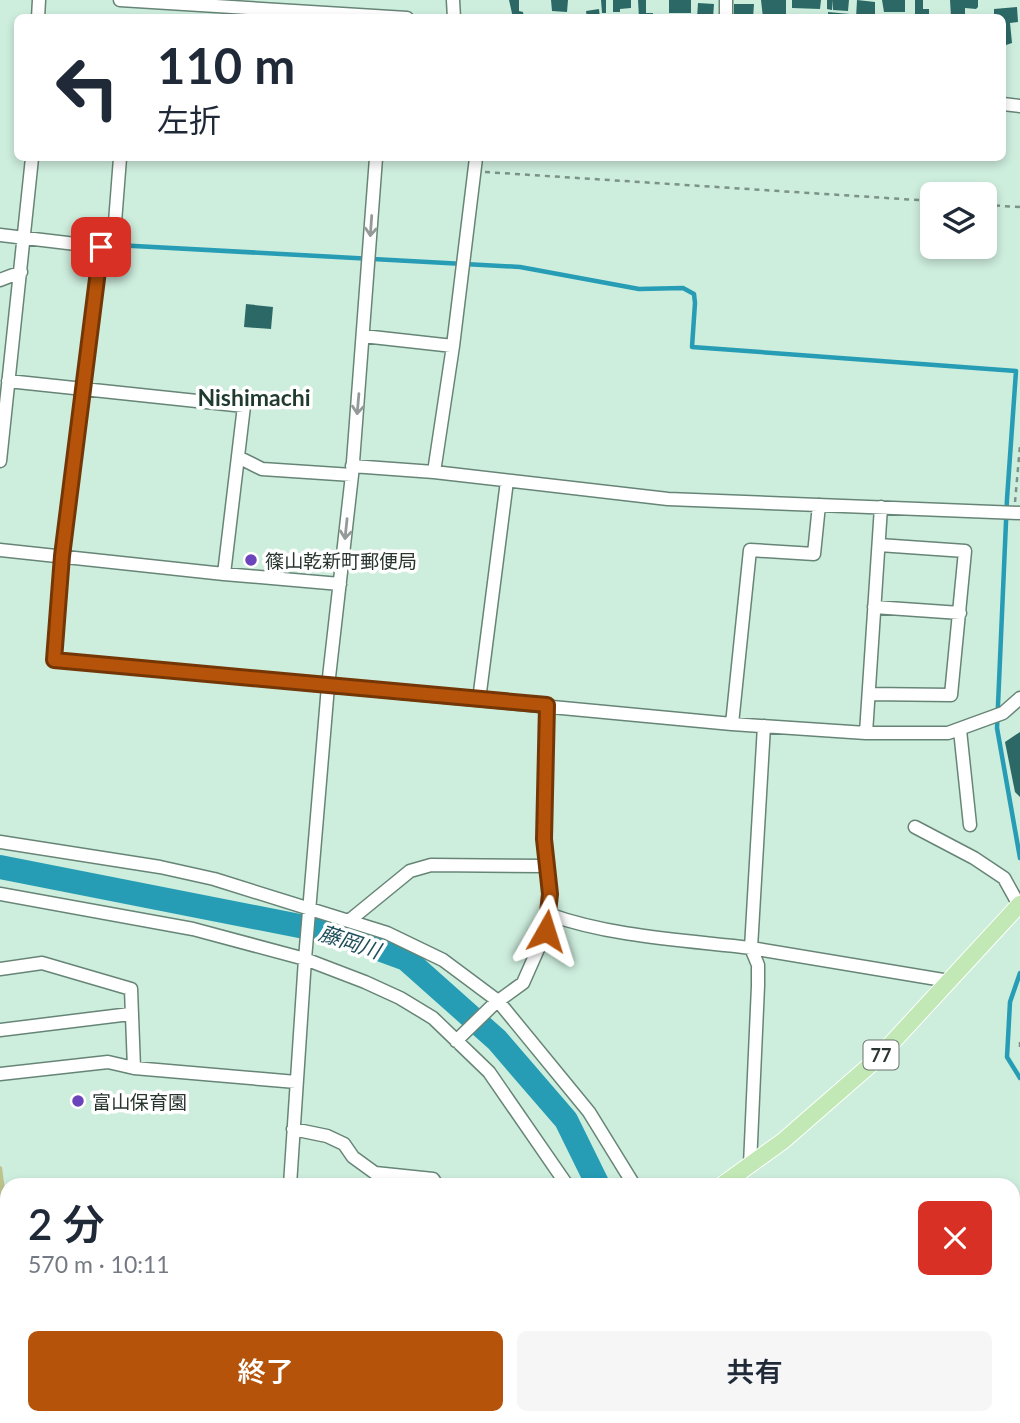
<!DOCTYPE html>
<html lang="ja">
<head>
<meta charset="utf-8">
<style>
  :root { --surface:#fff; --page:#f6f6f7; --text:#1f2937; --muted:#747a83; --accent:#b45309 }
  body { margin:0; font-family:Lato,"Noto Sans JP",sans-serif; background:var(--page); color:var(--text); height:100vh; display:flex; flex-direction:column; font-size:26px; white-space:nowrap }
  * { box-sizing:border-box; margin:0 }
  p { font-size:23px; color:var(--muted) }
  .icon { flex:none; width:38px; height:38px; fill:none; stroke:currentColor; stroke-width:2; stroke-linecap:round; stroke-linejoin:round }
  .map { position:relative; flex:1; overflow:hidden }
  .drawer { position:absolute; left:0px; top:1178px; width:1020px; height:247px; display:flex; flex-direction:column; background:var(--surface); border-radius:21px 21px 0 0; box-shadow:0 4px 10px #0003 }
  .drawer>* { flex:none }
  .top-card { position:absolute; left:14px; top:14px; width:992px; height:147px; border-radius:10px; box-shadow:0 4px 10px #0003; background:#fff; color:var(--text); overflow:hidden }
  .tools { position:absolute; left:920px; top:182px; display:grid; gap:14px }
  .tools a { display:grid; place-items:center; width:77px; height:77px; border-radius:10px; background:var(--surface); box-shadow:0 4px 10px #0003; font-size:35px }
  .pin { position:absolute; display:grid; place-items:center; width:60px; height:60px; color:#fff; margin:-30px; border-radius:14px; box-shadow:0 4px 10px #0006 }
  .me { position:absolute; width:77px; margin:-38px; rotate:6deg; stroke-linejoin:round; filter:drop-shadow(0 0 5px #0008) }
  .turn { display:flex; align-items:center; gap:24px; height:147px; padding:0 28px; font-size:32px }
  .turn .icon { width:91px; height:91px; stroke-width:2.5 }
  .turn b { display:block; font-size:49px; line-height:60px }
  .round { display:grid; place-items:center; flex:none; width:74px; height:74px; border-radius:10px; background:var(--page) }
  .summary { display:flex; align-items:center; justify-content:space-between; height:119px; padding:0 28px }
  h1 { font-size:42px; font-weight:600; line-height:52px }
  .action { display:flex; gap:14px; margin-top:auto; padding:14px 28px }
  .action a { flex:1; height:80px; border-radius:10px; background:var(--accent); color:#fff; font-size:28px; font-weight:600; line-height:80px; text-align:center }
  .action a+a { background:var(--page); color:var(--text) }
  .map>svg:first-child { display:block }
  .green { fill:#bec38d }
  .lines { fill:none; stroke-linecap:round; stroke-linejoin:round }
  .stream { stroke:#269cb5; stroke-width:4.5 }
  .river { stroke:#269cb5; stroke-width:24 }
  .building { fill:#2c6966 }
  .minor-casing { stroke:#678577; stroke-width:15 }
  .major-casing { stroke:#fff; stroke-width:18 }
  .path { stroke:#7c9287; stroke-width:2.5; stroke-dasharray:5 5; stroke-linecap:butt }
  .minor { stroke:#fff; stroke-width:12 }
  .major { stroke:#c2e9b5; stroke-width:16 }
  .oneway { stroke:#949a97 }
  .route-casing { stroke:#753606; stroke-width:18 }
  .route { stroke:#b45309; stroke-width:12 }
  .poi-dot { fill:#6b43bb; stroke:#fff; stroke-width:2.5 }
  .labels { text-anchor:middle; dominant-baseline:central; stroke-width:7; stroke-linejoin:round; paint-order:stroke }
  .shield { fill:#fff; stroke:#69726d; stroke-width:2 }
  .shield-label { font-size:18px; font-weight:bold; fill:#29352f }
  .poi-label { font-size:19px; fill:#29352f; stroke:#fff; text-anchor:start }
  .water-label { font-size:21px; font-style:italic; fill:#1f4e5a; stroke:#fff }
  .quarter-label { font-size:23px; font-weight:bold; fill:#1f3a2e; stroke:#fff }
</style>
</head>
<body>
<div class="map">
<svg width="1020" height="1423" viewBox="0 0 1020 1423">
  <rect width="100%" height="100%" fill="#cdeddd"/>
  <!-- green -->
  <path class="green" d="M0,1166L2,1167L7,1206V1399L0,1401Z"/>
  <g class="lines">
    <!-- stream -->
    <path class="stream" d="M116,245L520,267L639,289L683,288L694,294L695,303L692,347L1016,371L1007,499L997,728L1020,858
      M1020,973L1010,1002L1007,1057L1020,1078
      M1017,1423L1020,1419"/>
    <!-- river -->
    <path class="river" d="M0,867L335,933L406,959L497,1040L566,1120L598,1185
      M665,1418L666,1423"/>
  </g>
  <!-- building -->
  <path class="building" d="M509,0H519V11L523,12L524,18H513Z
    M551,0H568L567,12L552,11Z
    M601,0H606V13H602Z
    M613,0H631V8L620,9V12H613Z
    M638,0H646V13H653V18H639Z
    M669,0H691V13H669Z
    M761,0H786V18H763Z
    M792,0H821L820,9L792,8Z
    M827,0H833L832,10L827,9Z
    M833,0H849L848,11L833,10Z
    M857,0L875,2V18H856Z
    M882,0H905V12H884Z
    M915,0H923V9H929V18H915Z
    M950,0H978V7L976,9L965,8V17H951Z
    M698,3L714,4L713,18H697Z
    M734,4H754L753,18H734Z
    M1017,7L1018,22L1010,23L1012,43L1003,46V18H994V9Z
    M599,9L600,18H587L586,11Z
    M828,12L850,14V18H828Z
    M246,304L273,307L271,329L244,327Z
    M1020,732V797L1015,792L1005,742Z
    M489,1418H538L540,1423H475Z"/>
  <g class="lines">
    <defs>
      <path id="minor" d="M120,0L407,18
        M453,0L454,18
        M38,18L39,0
        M726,18V0
        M1003,104L1020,106
        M120,158L113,248L101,247L62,556L54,660L732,724L866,733H948L1003,713L1020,698
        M0,235L101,247
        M0,280L21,272
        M363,336L453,346L476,158
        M8,381L244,406L224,574
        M238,457L262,469L352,475
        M0,461L32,158
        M352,466L434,472L668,499L1020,513
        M434,472L453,346
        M0,550L224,574L340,584
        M874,607L960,613
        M869,694L951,695L965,551L879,545
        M479,700L507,481
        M732,724L750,550L814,554L819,505
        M764,726L751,948L949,981
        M960,730L970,825
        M866,733L881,507
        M915,827L974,858L1004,878L1019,905
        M0,842L160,867L214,879L387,933L443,960L498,1001L589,1112L634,1185
        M0,894L193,929L305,959L365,982L400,998L433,1018L489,1072L567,1185
        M548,914C612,937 684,940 751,948L758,965V986L750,1165
        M350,920L410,871L431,865L547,866
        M0,969L42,963L131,989L134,1068
        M0,1030L130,1014
        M456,1041L494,1004L523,983L546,931L550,894L544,840L547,705
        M0,1074L108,1062L134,1068L296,1082
        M293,1129L327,1136L344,1144L353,1157L375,1173L433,1179L437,1185
        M290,1185L305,959L328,686L352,475L376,158
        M298,1418L299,1423
        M223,1423L225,1418"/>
      <path id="major" d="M722,1185L783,1141L877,1059L1020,904
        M386,1423L393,1418"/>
    </defs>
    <!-- minor casing -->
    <use href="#minor" class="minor-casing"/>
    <!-- major casing -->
    <use href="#major" class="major-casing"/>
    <!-- path -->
    <path class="path" d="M485,172L933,201
      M985,205L1020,207
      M1015,502L1020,446
      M1020,1042V1048
      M650,1418L651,1423"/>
    <!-- minor -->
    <use href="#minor" class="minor"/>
    <!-- major -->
    <use href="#major" class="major"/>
  </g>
  <!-- one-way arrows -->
  <defs><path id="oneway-shaft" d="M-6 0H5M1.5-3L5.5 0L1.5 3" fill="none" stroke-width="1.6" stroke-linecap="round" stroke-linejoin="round" transform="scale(1.75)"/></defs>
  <g class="oneway">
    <use href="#oneway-shaft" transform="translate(371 226) rotate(94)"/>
    <use href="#oneway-shaft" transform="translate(358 404) rotate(95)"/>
    <use href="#oneway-shaft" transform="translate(346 529) rotate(96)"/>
  </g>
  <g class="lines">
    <defs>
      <path id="route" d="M101,247L62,556L54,660L547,705L544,839L550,894L546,931"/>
    </defs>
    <!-- route casing -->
    <use href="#route" class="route-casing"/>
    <!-- route -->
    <use href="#route" class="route"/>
  </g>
  <!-- markers -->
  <g class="poi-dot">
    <circle cx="251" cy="560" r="7"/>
    <circle cx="78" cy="1101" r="7"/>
  </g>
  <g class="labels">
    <!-- shield labels -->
    <rect class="shield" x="863.5" y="1040.5" width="35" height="29" rx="5"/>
    <g class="shield-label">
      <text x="881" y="1055">77</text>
    </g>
    <!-- poi labels -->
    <g class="poi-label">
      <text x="265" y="560">篠山乾新町郵便局</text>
      <text x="92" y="1101">富山保育園</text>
    </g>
    <!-- water labels -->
    <g class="water-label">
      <text transform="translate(350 941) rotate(18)">藤岡川</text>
    </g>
    <!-- quarter labels -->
    <g class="quarter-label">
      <text x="254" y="397">Nishimachi</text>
    </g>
  </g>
</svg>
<div class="tools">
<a><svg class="icon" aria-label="layers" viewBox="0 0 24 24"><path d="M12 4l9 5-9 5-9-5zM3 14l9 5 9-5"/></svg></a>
</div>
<div class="pin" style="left:101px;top:247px;background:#d93025"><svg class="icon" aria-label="arrive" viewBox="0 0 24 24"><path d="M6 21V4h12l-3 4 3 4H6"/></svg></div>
<svg class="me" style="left:546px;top:931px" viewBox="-20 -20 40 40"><path d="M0-17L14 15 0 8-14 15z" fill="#b45309" stroke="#fff" stroke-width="4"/></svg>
<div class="top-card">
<div class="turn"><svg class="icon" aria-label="left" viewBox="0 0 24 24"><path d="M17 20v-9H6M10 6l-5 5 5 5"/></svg><div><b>110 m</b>左折</div></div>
</div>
<section class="drawer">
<div class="summary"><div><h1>2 分</h1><p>570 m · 10:11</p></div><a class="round" style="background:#d93025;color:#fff"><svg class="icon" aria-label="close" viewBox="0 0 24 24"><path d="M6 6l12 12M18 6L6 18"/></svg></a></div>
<div class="action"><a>終了</a><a>共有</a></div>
</section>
</div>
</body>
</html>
